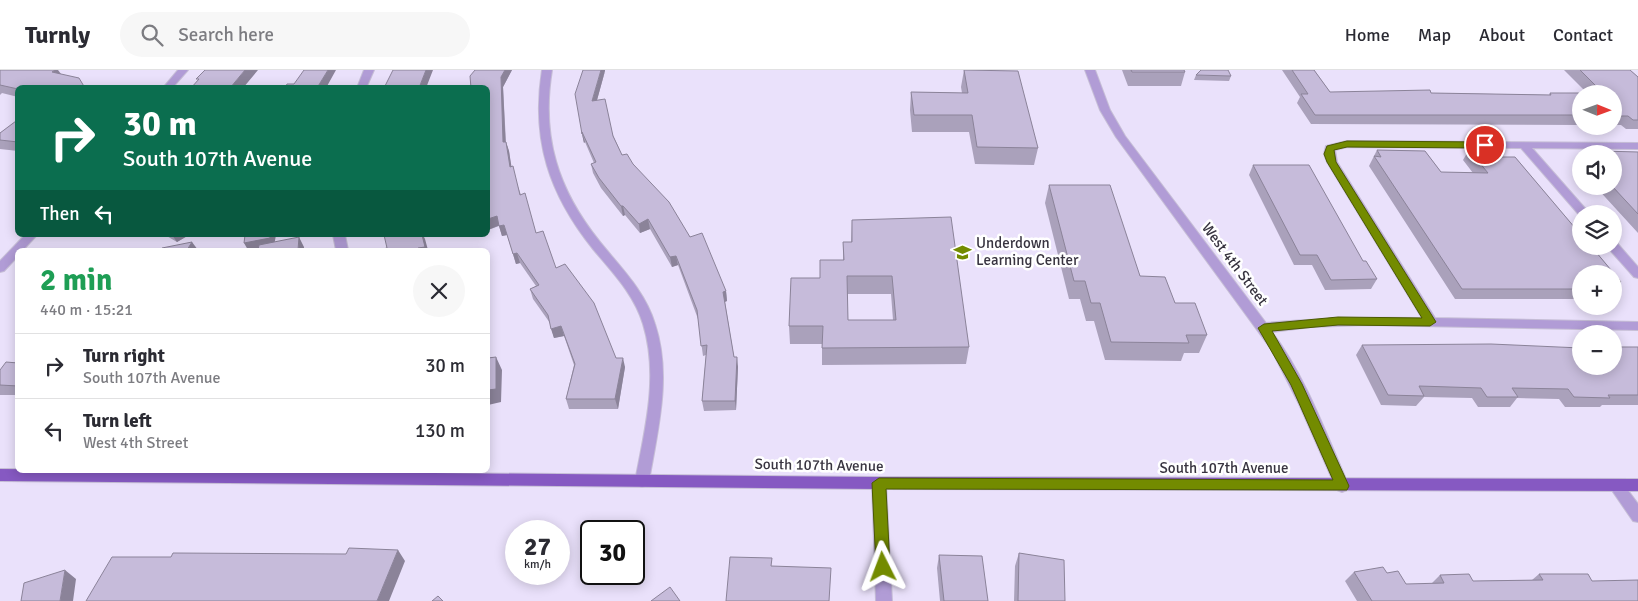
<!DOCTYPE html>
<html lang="en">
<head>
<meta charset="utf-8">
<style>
  :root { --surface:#fff; --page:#f7f7f7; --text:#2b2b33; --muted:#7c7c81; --line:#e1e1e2 }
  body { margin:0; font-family:Signika,sans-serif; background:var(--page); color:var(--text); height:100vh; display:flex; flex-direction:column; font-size:19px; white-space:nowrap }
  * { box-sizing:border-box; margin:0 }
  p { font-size:16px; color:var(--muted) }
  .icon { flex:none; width:28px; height:28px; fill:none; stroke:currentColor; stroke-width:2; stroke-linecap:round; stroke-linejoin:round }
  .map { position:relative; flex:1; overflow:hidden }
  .sheet { position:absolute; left:15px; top:178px; width:475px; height:225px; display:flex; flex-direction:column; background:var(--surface); border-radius:8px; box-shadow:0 2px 12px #0003 }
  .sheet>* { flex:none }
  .hud { position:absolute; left:15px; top:15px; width:475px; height:152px; border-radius:8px; box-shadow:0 2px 12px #0003; background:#0b6e4f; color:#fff; overflow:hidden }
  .needle { width:32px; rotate:91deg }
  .fabs { position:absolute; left:1572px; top:15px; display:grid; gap:10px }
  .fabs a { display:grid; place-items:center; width:50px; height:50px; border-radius:50%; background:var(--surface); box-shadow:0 2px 12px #0003; font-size:25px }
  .speed { position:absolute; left:505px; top:450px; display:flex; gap:10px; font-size:25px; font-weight:700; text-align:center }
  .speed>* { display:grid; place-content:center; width:65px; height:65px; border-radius:50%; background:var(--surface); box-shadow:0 2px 12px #0003; line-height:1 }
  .speed small { font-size:12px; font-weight:400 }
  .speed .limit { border:2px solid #111; border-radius:8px; background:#fff; color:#111 }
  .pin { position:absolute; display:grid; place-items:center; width:42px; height:42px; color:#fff; margin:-21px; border:2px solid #fff; border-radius:50%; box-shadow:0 1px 5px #0007 }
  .me { position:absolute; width:55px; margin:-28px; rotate:357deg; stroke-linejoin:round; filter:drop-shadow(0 0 4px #0008) }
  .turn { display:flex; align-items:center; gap:18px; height:105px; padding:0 25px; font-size:22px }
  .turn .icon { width:65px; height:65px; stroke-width:2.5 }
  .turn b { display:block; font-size:35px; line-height:42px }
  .then { display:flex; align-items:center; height:48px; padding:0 25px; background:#0003; gap:10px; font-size:19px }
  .round { display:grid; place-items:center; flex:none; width:52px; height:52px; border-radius:26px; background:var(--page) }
  .headline { display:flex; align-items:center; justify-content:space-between; height:85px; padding:0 25px }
  h1 { font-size:30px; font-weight:700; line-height:38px; color:#1e9e55 }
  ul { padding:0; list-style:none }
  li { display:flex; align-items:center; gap:15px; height:65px; padding:0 25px; border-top:1px solid var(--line) }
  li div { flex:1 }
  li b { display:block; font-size:19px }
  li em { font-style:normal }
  header { display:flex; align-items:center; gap:30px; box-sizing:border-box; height:70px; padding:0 25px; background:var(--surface); border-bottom:1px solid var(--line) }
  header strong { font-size:24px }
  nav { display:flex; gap:28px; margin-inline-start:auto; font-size:18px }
  .search { width:350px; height:45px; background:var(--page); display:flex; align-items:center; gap:12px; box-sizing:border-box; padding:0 18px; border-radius:28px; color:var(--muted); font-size:19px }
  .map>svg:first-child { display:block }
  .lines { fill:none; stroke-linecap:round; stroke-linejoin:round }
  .minor-casing { stroke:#c6bed6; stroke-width:2 }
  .major-casing { stroke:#c6bed6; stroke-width:2 }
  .minor { fill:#b19cd6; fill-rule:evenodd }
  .major { fill:#8659c2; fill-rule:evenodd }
  .wall { fill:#aaa1bb; fill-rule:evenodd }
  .shaded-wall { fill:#8b8399 }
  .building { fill:#c6bbda; stroke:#8b8399; fill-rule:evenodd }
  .route { fill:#738b00; stroke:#4b5a00 }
  .labels { text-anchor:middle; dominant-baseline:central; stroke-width:5; stroke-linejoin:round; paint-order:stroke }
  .poi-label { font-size:15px; fill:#383440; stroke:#fff; text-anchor:start }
  .street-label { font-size:15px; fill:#383440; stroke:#fff }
</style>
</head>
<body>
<header>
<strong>Turnly</strong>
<div class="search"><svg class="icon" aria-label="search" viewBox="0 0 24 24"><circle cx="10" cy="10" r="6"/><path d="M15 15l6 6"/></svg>Search here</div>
<nav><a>Home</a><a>Map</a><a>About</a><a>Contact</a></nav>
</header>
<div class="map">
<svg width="1638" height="531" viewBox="0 0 1638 531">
  <rect width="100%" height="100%" fill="#eae1fb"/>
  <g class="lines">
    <defs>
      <path id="minor" d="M178,0H188L172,18H163Z
        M364,0H374L366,18H357Z
        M542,0H552C541,67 558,120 600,172C621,198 645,221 655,254C672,305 658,359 649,411L647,415L642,417L637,415L635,411C645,359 659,306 643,254C634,224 612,202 593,179C549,124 531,70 542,0Z
        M1085,0H1095L1110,40L1125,66L1266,253C1318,248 1370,247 1422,248L1327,92L1324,84L1326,76L1347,71L1638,73V79L1532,78L1590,144H1581V147L1521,78L1347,77L1335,80L1337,92L1435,248L1638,252V260L1365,255L1311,257L1272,262C1305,305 1327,366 1349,416L1347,420L1342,422L1337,420L1299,334L1271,279L1116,67L1100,40Z
        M25,165H37L23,180H18V186L4,201L0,202V191Z
        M333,165H345L348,180H336Z
        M1614,172L1617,173L1638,197V208L1634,207L1609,179L1607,176H1614Z
        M879,407L884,409L886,413L892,531H876L872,413L874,409Z
        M1616,409L1621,411L1638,434V452L1633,451L1611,419L1609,415L1611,411Z"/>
      <path id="major" d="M0,399L879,407L1638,409V421L879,419L0,411Z"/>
    </defs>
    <!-- minor casing -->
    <use href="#minor" class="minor-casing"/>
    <!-- major casing -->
    <use href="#major" class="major-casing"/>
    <!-- minor -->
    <use href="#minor" class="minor"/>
    <!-- major -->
    <use href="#major" class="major"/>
  </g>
  <!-- wall -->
  <path class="wall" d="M0,0L18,18V27L2,23L0,25Z
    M475,0H512L503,17L506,72L509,81L511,97L521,125L536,163L556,198L616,288L625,297L618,339H569L566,329L574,295L564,266L554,268L550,253L533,229L530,219L536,216L520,193L516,194L507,165L502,166L499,156L488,160Z
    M964,0L1038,78L1034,95L975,94L969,62H912L910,40L911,22L962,23L961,17Z
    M1122,0H1184L1185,2L1181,16H1128Z
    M1282,0H1314L1330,22L1431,23L1549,25L1550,23H1587L1564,0H1630L1638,7V59H1626L1621,55H1614V24H1581V55L1311,54L1297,33L1300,27Z
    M605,1L597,30L622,85L633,94L690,167L726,221L727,231L725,232L734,287L738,297L736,340L704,341L702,331L706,285L703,286L698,249L678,195L672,197L650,159L640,163L625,145L623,146L601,118L593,103L591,94L594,93L585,72L584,73L582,64Z
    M1196,5L1231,6L1229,11L1194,10Z
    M18,51V81L0,79V63Z
    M1377,80L1425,81L1441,102L1473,103L1463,90L1469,80H1491L1496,87H1515L1581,165V176H1591L1621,212L1616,217L1618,219L1614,223V204H1581V229H1455L1369,96Z
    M1600,81L1638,82V163L1595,116H1614L1598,84Z
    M1581,93V102L1578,98Z
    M1253,95L1377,209L1371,219L1325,220L1312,195H1294L1249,105Z
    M1049,115L1140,206L1175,233L1207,265L1199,283H1184L1181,291L1105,290L1094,251H1086L1080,229H1069L1045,133Z
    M852,150L969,277L966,294L822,295V274H790L789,256L820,208L843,190V172H851ZM847,224H891L893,250H848Z
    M165,165H189L177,172Z
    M1362,275L1572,278L1638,277V335H1602L1600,337H1565L1559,329L1517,328L1510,337H1478L1472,328L1424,327L1416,336L1381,335L1356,285Z
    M18,293V325H0V300Z
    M1019,483L1065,531H1014L1015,496Z
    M939,485L988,531H940L937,498Z
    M1354,502L1387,503L1406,514H1431L1440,505L1473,511L1532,510L1539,504L1592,511L1638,531H1357L1345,511Z"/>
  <!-- shaded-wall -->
  <path class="shaded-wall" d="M55,0H58L64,8L52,2Z
    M245,0H258L243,18H230Z
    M328,0H336L326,18H317Z
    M426,0H433L426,18H419Z
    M505,0H512L503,17L506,82L503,72L501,7Z
    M601,0H605V1L594,41L592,31Z
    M582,62L585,72L584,73L582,64Z
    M506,72L509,81L513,106L510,97Z
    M621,136H623L625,145L623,146Z
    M497,146L500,155L488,160V149Z
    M648,149L650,159L640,163L639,154Z
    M504,155L507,165L502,166L499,156Z
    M172,165H189L177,172Z
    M270,165H276L274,176L254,180H248L244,173Z
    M422,165H423L425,169L428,180H419L418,178Z
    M299,167L304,177V180H298Z
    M192,172L198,180H187Z
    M517,183L520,193L516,194L513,184Z
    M676,186L678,195L672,197L670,187Z
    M726,221L727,231L724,232L723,222Z
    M561,256L564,266L554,268L551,259Z
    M496,287L502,300L501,332L488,335V320Z
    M737,287L738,297L736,340L735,331Z
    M623,288L625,297L618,339L615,329Z
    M398,480L405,491L389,531H377Z
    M65,500L76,509L73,531H60Z"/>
  <!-- building -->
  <path class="building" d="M0,0H55L52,2L79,8L85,18H18V19L0,15Z
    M205,0H245L230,18H191L199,9H196Z
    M304,0H328L317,18H285L287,14H294Z
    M393,0H426L419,18H384Z
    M475,0H505L501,7L503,72H506L510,97L513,96L520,125L525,123L536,163L543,161L556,198L565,194L594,233L616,288H623L615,329H566L575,294L561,256L551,259L548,245L530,219L539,215L517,183L513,184L504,155L499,156L497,146L488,149V18H471L470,6Z
    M583,0H601L592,31L605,29L613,66L622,85L627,84L633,94L669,132L690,167L702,163L726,221L723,222L734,287H737L735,331H702L707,275L701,276L697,240L676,186L670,187L648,149L639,154L623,136H621L599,108L591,94L596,92L582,62V64L575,24Z
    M964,0L1018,1L1038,78L977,77L972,45H914L911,22L968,23Z
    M1131,0H1184L1185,2H1132Z
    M1201,0H1228L1231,6L1196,5Z
    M1292,0H1314L1330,22L1430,20L1431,23L1551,25L1550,23H1603L1580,0H1630L1638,7V50H1633L1628,46H1614V24H1581V45H1315L1301,24H1308Z
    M16,51H18V72L0,70V63Z
    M1377,80L1425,81L1441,102L1488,103L1469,80H1491L1496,87H1515L1581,165V176H1591L1621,212H1614V204H1581V219H1462L1374,86L1381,87Z
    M1600,81L1638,82V144L1612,116H1614V84L1589,83L1602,84Z
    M1253,95H1309L1363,191H1366L1377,209L1331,210L1317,185H1300Z
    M1049,115H1110L1140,206L1165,207L1175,233H1195L1207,265H1186L1189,273L1111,272L1100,233H1091L1085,211H1074Z
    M951,147L969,277L822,278L823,256H789L791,208H820V190H844L843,172H852V150ZM847,206H892L896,250H848Z
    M245,165H270V168L244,173Z
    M384,165H422L425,177L418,178L419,180H383V179L387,178Z
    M299,167L298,180H258L259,175Z
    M192,172L187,180H160L162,178Z
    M1614,214L1618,219H1614Z
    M1491,274L1581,278V296H1614V277H1638V325H1608L1610,328L1574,327L1568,319L1512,318L1518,327H1487L1481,318L1419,316L1424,326L1388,325L1362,275Z
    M496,287V319L488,320V288Z
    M6,292L18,293V316L0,315V300Z
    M349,478L398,480L377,531H86L112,487H171L173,483L346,484Z
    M1019,483L1064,490L1065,531H1018Z
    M939,485L982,486L988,531H944Z
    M730,487L772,488L771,496L831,498L829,531H726Z
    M1383,497L1387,503L1398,501L1406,514L1444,513L1440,505L1469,504L1473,511L1543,510L1539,504H1588L1592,511L1638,510V531H1372L1354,502Z
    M65,500L60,531H21L24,513Z
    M670,517L680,531H651Z
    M438,526L443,531H432Z"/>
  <!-- route -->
  <path class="route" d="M1347,71L1485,72L1490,75L1485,78L1347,77L1334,80L1336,92L1436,252L1430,256L1338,255L1272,261L1302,314L1349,416L1347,420L886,419L890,497L888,501L883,503L878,501L876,497L872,413L879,408L1333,410L1291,315L1258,258L1264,254L1338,247L1422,248L1327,92L1324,84L1327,76Z"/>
  <!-- icons -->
  <defs>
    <symbol id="school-bare" viewBox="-9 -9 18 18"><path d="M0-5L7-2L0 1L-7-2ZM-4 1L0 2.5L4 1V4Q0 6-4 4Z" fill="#738b00" stroke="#fff" stroke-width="2.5" paint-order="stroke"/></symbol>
  </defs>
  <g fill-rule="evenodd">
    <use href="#school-bare" x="950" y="170" width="25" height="25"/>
  </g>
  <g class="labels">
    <!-- poi labels -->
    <g class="poi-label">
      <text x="976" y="173">Underdown<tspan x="976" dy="17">Learning Center</tspan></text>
    </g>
    <!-- street labels -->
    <g class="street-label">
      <text transform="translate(1235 194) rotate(53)">West 4th Street</text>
      <text transform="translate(819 395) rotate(1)">South 107th Avenue</text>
      <text x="1224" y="398">South 107th Avenue</text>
    </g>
  </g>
</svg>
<div class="fabs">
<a><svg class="needle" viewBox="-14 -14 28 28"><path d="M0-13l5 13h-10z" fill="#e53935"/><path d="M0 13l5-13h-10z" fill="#7c7c81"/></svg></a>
<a><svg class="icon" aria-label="sound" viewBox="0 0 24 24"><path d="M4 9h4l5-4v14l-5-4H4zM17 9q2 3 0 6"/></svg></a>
<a><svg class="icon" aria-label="layers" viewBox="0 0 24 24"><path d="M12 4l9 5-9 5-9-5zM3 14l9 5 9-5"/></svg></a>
<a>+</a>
<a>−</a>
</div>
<div class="speed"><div>27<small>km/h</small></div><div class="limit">30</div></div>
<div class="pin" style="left:1485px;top:75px;background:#d93025"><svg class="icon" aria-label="arrive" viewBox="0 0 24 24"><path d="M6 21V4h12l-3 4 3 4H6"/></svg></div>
<svg class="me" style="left:883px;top:497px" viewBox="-20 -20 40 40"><path d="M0-17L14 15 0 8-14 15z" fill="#738b00" stroke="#fff" stroke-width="4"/></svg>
<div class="hud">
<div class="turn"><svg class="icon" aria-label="right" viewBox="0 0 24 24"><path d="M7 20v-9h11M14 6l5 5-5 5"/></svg><div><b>30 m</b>South 107th Avenue</div></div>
<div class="then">Then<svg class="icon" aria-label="left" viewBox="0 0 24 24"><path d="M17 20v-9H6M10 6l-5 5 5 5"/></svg></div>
</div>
<section class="sheet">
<div class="headline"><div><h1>2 min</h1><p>440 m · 15:21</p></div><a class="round"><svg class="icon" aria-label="close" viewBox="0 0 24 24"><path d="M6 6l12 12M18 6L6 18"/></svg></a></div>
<ul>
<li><svg class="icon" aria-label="right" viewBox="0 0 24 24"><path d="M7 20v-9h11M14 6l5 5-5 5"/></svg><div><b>Turn right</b><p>South 107th Avenue</p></div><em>30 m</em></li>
<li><svg class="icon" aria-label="left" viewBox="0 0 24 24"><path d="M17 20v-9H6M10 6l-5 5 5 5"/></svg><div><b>Turn left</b><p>West 4th Street</p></div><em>130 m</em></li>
</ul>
</section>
</div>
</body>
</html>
